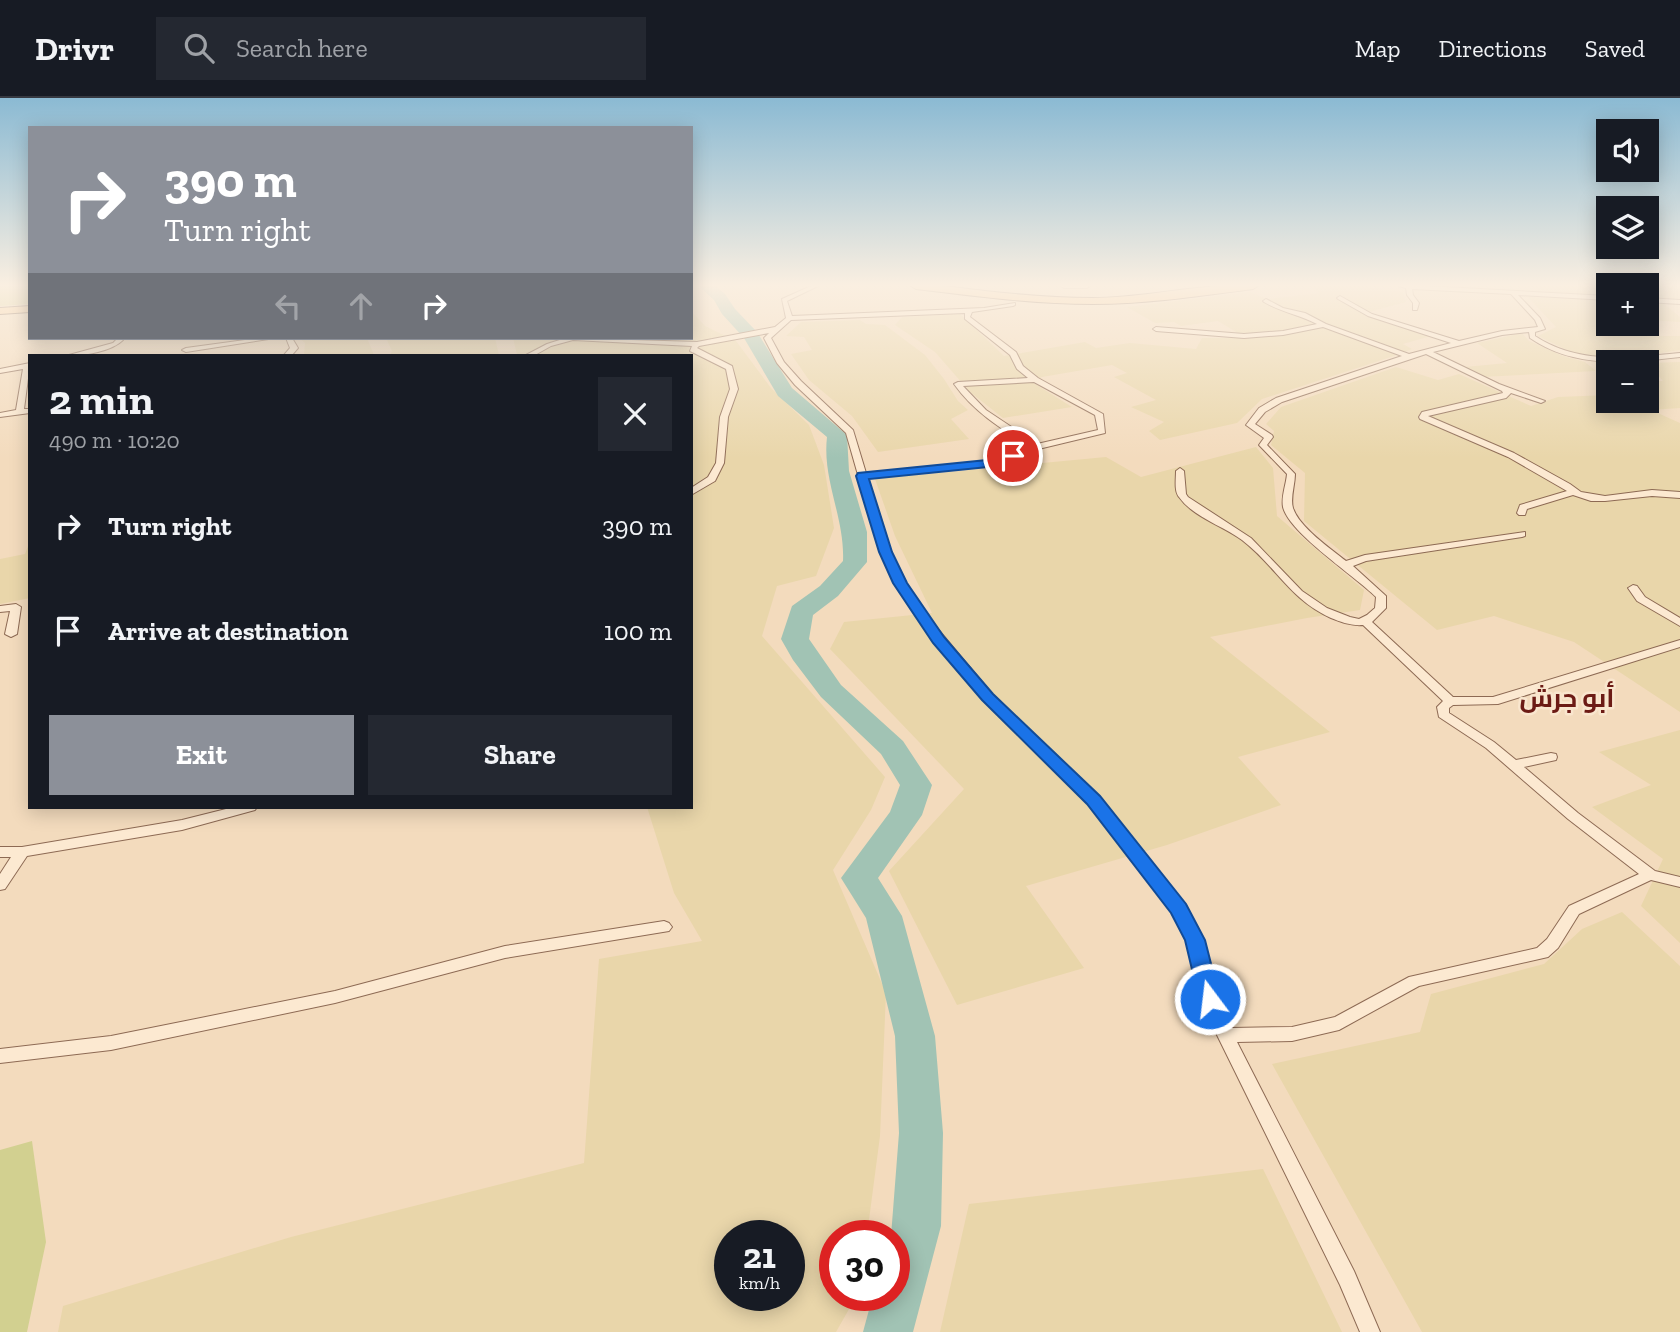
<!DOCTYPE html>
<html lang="en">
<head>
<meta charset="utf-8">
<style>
  :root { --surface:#171b24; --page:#242831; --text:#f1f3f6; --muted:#9ea1a6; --line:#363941; --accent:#8c9099 }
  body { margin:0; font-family:"Zilla Slab",Cairo,serif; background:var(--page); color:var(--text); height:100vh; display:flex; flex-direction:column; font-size:26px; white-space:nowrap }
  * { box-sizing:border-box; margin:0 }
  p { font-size:23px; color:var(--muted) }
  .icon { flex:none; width:38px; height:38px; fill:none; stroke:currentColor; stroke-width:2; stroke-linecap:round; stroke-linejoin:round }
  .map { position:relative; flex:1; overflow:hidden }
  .details { position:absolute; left:28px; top:256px; width:665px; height:455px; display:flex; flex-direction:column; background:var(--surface); border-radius:0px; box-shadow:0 4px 18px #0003 }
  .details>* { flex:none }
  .top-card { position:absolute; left:28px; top:28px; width:665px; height:214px; border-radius:0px; box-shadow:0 4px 18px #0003; background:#8c9099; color:#fff; overflow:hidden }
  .tools { position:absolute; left:1596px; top:21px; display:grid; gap:14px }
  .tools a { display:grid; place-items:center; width:63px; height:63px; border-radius:0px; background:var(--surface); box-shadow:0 4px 18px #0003; font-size:35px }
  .speed { position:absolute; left:714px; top:1122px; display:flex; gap:14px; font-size:35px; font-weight:700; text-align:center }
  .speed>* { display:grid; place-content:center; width:91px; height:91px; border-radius:50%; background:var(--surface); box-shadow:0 4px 18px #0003; line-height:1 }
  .speed small { font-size:18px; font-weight:400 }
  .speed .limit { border:10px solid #d22; background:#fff; color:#111 }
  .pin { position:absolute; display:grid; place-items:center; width:60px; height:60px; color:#fff; margin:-30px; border:4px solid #fff; border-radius:50%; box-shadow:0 2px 7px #0007 }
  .me { position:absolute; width:77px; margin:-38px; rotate:345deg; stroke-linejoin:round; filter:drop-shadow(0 0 5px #0008) }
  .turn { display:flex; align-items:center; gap:24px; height:147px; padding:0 21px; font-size:32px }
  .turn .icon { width:91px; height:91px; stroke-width:2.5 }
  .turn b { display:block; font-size:49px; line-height:60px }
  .lanes { display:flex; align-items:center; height:66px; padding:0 21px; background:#0003; justify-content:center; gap:35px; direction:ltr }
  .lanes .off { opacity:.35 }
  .round { display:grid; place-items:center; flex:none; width:74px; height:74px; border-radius:0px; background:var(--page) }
  .head { display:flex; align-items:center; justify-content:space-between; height:119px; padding:0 21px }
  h1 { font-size:42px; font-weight:800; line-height:52px }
  .primary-button { display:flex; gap:14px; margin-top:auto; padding:14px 21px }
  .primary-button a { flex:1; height:80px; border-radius:0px; background:var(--accent); color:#fff; font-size:28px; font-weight:800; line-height:80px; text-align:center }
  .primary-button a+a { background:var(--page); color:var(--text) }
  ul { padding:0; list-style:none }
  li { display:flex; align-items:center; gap:21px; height:105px; padding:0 21px }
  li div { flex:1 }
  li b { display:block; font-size:26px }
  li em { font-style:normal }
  header { display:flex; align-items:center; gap:42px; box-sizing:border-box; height:98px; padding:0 35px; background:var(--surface); border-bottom:2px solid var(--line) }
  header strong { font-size:33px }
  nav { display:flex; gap:38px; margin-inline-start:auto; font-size:24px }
  .search { width:490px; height:63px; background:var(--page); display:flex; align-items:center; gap:18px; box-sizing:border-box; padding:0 24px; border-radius:0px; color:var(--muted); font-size:26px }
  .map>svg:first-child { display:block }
  .farmland { fill:#e9d6aa; fill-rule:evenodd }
  .green { fill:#d2d090 }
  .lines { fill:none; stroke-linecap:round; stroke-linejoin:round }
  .river { fill:#a1c3b4; fill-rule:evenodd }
  .minor-casing { stroke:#8d6a54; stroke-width:2 }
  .primary-casing { stroke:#5a3929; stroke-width:2 }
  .minor { fill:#fce9d1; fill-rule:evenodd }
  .primary { fill:#fbca90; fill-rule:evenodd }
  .route { fill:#1a73e8; stroke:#114b97; stroke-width:2 }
  .labels { text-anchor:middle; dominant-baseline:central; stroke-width:5; stroke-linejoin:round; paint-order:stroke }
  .quarter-label { font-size:26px; font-weight:bold; fill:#6c1b15; stroke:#f9e6ce }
</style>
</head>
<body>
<header>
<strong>Drivr</strong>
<div class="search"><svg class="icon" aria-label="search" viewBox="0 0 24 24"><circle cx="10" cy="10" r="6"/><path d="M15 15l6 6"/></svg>Search here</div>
<nav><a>Map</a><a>Directions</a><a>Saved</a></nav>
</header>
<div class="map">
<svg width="1680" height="1234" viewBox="0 0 1680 1234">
  <rect width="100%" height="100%" fill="#f3dbbd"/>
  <!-- farmland -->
  <path class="farmland" d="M1310,188H1358L1403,194L1406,204L1369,214L1373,220L1431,238L1403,246L1412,251L1397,257L1262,301L1237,325L1160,342L1149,333L1164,324L1131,309L1156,302L1114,279L1127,275L1112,267L1042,279L1032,284L1072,309L1003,320L970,294L935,254L895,227L902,219L960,216L1004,258L1085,244L1096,250L1130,245L1196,251L1202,240H1246L1218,223L1181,228L1174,224L1155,225L1127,209L1250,194L1267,201L1320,195Z
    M1535,188H1608V198L1538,194Z
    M1647,188H1680V203L1647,201Z
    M1528,199L1608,202V226H1640L1655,238H1680V252L1647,257L1589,258L1571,254L1538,238L1556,229Z
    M1647,203L1662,204L1680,219V224L1647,222Z
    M691,213L705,228L736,243L771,290L809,327L824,367L834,430L816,478L777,488L762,538L885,679L871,712L833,772L886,895L880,1038L867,1137L835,1138V1197H857L836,1234H58L63,1208L291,1139L584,1065L599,861L702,843L674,795L647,709H691V257H517L513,240H691ZM730,1138H789V1197H730Z
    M860,222L866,226L885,227L925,257L944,281L958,303L968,312L951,321L969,341L878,354L852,318L809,282L791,256L812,252L804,239L786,238L801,224Z
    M1522,235L1529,243L1563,258L1585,264L1596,273L1481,279L1465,269L1507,265L1477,245Z
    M299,240H367L374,257H304L305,245Z
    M386,240H495L499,257H390L392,253Z
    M1680,264V310L1651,312L1680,325V614L1574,544L1494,518L1437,532L1304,423L1305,375L1271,347L1274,333L1266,326L1281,309L1396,269L1438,282L1459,276L1531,308L1558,299L1608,297V303H1647V283H1663L1647,265Z
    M1256,349L1273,370L1277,418L1364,492L1360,512L1307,520L1210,539L1330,634L1238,659L1281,707L1167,747L1026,788L1084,870L957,907L889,773L964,691L830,551L844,524L932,515L895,438L875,381L1106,359L1141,379Z
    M30,443V500L0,506V461L25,456Z
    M1680,632V845L1641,808L1663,761L1592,709L1651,687L1599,654Z
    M1622,814L1680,868V1234H1422L1272,966L1420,934L1431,896L1544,866L1582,831Z
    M1263,1071L1342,1234H940L969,1106Z"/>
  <!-- green -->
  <path class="green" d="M0,188H30V206L0,208Z
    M32,1043L46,1144L27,1234H0V1052Z"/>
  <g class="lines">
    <!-- river -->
    <path class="river" d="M699,188H715L725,196L735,211L757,234L792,290L847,337L849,373L867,434V464L838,498L813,517L809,541L841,587L903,643L932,687L922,717L878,780L902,818L935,938L943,1035L941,1128L913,1234H863L873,1197H894V1138H891L899,1035L895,938L866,820L841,780L890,714L900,687L881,656L821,599L793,562L781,541L792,508L820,488L843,463C845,420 822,382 827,339L778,298L744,240L722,216L714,202Z"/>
    <defs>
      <path id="minor" d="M811,188H818L787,203L792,218L984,210L1015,205V207L1013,208L972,214L970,219L1016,254L1023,268L1038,280L1103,316L1105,335L1026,354L988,368L868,380L890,454L905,485L927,518L992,596L1098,699L1184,807L1203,842L1212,883L1231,930L1292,929L1335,919L1409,879L1537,850L1547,841L1569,808L1639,776L1568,721L1486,650L1439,619L1437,609L1443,603L1363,527C1351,528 1341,524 1331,520C1289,501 1276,468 1242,442C1223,428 1193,419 1179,399C1174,393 1176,381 1176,373L1180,370L1184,373L1186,396L1188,399L1251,440L1302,493L1327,510L1350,519L1359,521L1367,517L1375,510L1376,499C1355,478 1289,435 1283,409C1281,399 1286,387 1287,376L1259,347L1264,340L1246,327L1259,310L1276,300L1402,258L1323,229L1283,237L1244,240L1156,233L1153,231L1156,229L1244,236L1283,233L1317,226C1300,217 1281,214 1264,204L1263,203L1266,201L1283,210L1305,215L1326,226L1409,256L1451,245L1368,218L1338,201L1337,200L1340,198L1372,216L1459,243L1502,233L1538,229L1535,222L1511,196L1412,191L1413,197L1419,205L1417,212H1413V205L1407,197L1406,190L1398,188H1426L1608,198V202L1518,197L1540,220L1545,231L1535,234V238C1579,267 1630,260 1680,255V259C1628,265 1575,271 1530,240L1529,234L1502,237L1433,254L1499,286L1545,303L1541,305L1511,295L1506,300L1428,318L1514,355L1570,386L1581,394L1605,398L1652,392L1680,394V400L1652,398L1605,403H1591L1573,397L1527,411L1525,417H1519L1517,415L1520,407L1567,393L1508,359L1420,321L1419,319L1422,314L1503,295L1502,293L1426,256L1282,304L1265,314L1255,326L1272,337L1273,339L1267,347L1295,376C1295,387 1290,400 1293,410C1299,429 1331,451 1346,463L1365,457L1525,434V438L1522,439L1366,463L1353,468L1386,498V510L1372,524L1453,599H1493L1680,542V549L1498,606L1453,607L1449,610V615L1494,644L1516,662L1551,655L1556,656L1557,659L1556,662L1524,669L1578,715L1655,773L1680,779V789L1651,782L1579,816L1558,850L1548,859L1419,888L1339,932L1292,943L1237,944L1354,1173L1380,1234H1360L1340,1187L1217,937L1196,883L1187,842L1173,814L1088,705L984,602L919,522L895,485L880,454L846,335L795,287L777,265L764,240L769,235L699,248L697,250L732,268L738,291L728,319L724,365L715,383L691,397V390L708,379L716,365L720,319L730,291L726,271L690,253L692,248L573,242L551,248L535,257H526L547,246L566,240L697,244L775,229L786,220L782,201ZM965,215V221L1010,257L1017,271L1028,280L958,284L954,286C974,314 1000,330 1029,348L987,363L866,375L853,332L801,283L784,264L771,240L791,222ZM1034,284L1095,317L1098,332L1037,346L986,312L963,288Z
        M1061,188H1090L1087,190H1064Z
        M1647,200L1680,202V206L1647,204Z
        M115,240H122L123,242C112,253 85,258 69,257L113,245L116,242Z
        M259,240H275L186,254L182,252L186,250Z
        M286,240H292L298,250L292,257H284L290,250Z
        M30,265L24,311H30V315L0,319V315L16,312L23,271L0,275V271Z
        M1633,487L1637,488L1645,499L1680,520V528L1637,503L1628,490Z
        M16,506L21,509L17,536L11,539L5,536L10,513L0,514V508Z
        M234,709H257L255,712L182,732L27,758L5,791L0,792V776L11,759H0V749H22L182,722Z
        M664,823L669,825L672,829L669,833L505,860L335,905L111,952L0,965V951L111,938L335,893L505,848Z"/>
      <path id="primary" d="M911,188C935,186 961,190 985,193C1021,197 1057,200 1093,200C1147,200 1205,184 1258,188L1253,191C1200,198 1146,206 1093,206C1033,206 975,198 916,191Z
        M30,208V214L0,216V210Z"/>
    </defs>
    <!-- minor casing -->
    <use href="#minor" class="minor-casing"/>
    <!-- primary casing -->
    <use href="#primary" class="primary-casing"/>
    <!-- minor -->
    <use href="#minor" class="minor"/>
    <!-- primary -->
    <use href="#primary" class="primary"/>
  </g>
  <!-- sky -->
  <linearGradient id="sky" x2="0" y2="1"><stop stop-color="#8bbad3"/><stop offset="0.52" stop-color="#faefe1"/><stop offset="1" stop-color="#faefe1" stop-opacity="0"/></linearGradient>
  <rect width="1680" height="360" fill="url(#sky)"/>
  <!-- route -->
  <path class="route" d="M1013,354L1017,355V360L988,369L869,381L892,454L907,485L944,539L993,596L1100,698L1186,806L1205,842L1220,901L1217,907L1210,909L1202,907L1199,901L1185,842L1171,815L1087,706L982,602L933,545L893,485L879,454L856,378L858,375L987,362Z"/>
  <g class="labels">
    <!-- quarter labels -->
    <g class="quarter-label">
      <text x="1567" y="600">أبو جرش</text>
    </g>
  </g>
</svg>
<div class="tools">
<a><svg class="icon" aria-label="sound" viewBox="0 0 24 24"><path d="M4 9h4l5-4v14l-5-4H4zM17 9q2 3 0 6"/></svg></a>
<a><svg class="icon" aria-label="layers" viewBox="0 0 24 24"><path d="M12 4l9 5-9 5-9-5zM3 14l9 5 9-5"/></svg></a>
<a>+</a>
<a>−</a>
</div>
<div class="speed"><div>21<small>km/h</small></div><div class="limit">30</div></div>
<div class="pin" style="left:1013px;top:358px;background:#d93025"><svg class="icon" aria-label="arrive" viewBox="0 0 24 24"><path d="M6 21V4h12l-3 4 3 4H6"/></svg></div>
<svg class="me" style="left:1210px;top:901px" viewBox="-20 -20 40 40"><circle r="17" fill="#1a73e8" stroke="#fff" stroke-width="3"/><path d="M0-11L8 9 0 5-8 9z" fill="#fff"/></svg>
<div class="top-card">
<div class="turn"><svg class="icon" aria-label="right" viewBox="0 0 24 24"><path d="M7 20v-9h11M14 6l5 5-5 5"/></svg><div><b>390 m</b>Turn right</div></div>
<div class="lanes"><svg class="icon off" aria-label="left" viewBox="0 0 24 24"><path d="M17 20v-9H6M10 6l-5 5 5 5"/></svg><svg class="icon off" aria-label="ahead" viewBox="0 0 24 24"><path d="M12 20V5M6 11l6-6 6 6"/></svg><svg class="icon" aria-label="right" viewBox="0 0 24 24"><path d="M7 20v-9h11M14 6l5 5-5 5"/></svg></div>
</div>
<section class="details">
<div class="head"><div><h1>2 min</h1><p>490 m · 10:20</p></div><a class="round"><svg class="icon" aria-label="close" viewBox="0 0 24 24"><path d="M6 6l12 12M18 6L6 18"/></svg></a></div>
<ul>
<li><svg class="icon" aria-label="right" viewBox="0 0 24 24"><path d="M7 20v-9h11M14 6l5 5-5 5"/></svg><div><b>Turn right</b></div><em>390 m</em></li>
<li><svg class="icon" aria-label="arrive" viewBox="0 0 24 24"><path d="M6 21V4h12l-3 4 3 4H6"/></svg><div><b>Arrive at destination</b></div><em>100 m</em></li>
</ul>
<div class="primary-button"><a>Exit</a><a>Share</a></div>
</section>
</div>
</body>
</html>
